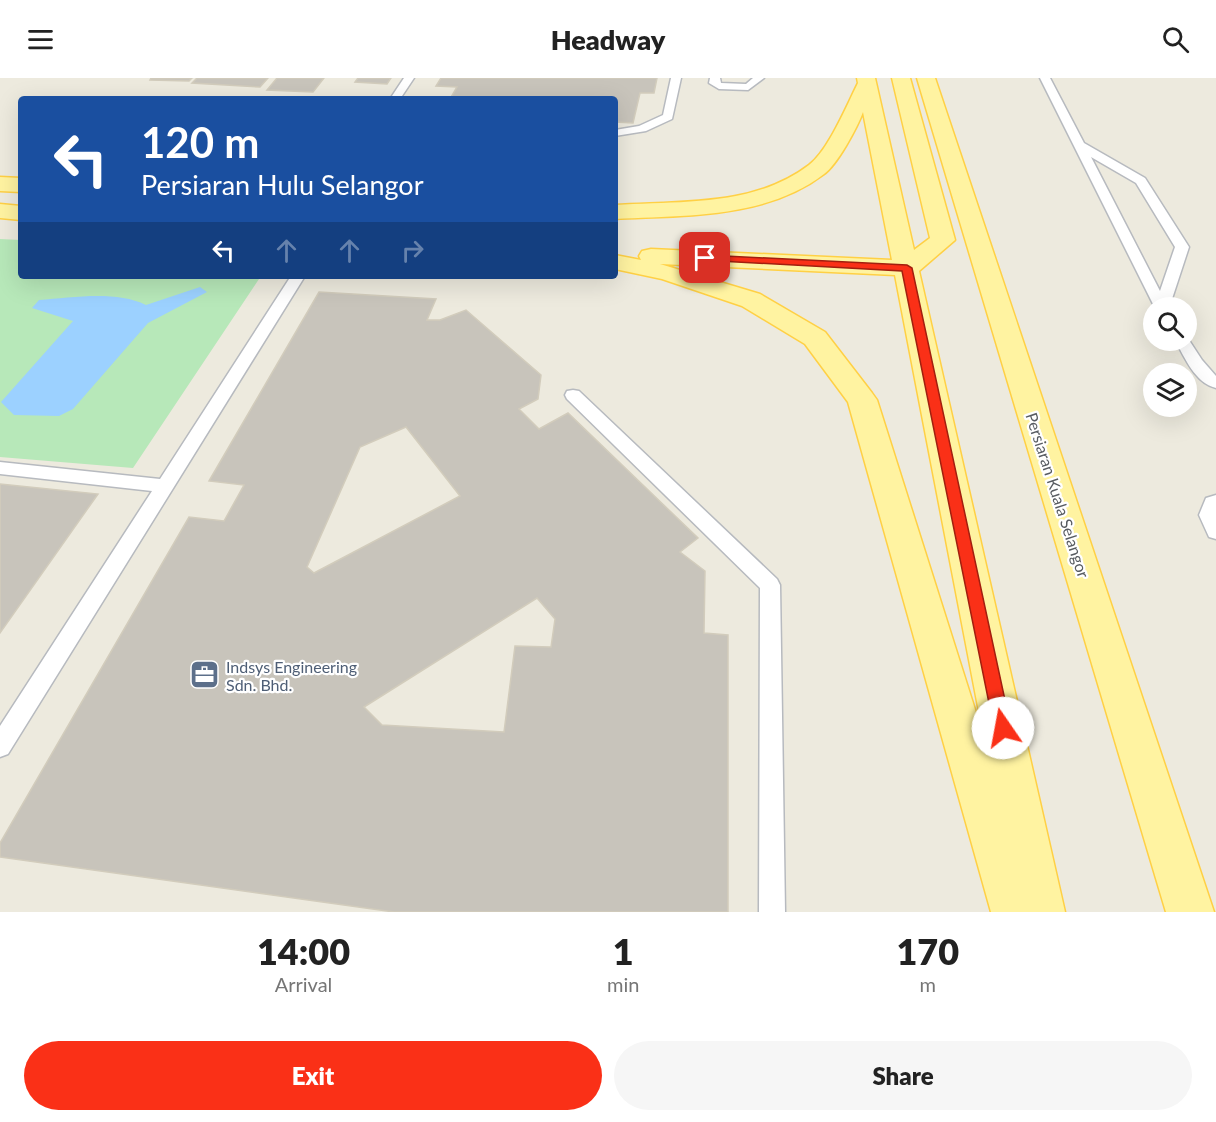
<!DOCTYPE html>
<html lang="en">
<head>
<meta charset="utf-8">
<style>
  :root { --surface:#fff; --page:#f6f6f6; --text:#222; --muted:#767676; --accent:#fa3017 }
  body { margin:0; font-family:Lato,sans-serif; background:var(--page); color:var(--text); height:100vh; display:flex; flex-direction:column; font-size:22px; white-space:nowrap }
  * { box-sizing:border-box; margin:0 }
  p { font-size:20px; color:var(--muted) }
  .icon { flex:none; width:33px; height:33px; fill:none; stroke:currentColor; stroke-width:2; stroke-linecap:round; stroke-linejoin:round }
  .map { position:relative; height:834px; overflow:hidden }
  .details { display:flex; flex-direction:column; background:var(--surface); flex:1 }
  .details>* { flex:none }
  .hud { position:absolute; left:18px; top:18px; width:600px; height:183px; border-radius:6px; box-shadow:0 6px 24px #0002; background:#1a4fa0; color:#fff; overflow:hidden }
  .controls { position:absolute; left:1143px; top:219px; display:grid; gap:12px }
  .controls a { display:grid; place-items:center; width:54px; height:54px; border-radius:50%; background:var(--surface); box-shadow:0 6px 24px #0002; font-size:30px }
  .pin { position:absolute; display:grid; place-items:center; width:51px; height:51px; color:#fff; margin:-26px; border-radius:12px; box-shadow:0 3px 9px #0006 }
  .me { position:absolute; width:66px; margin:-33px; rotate:348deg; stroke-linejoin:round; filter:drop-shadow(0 0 4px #0008) }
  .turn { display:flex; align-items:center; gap:21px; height:126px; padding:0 24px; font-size:27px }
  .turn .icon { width:78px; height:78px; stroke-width:2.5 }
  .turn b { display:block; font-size:42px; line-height:51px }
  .lanes { display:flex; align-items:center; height:57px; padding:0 24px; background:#0003; justify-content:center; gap:30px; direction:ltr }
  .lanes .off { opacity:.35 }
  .eta { display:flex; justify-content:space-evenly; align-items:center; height:102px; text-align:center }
  .eta b { font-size:36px; font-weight:800; line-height:42px }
  .action { display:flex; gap:12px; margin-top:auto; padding:12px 24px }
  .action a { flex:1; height:69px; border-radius:36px; background:var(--accent); color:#fff; font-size:24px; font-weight:800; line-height:69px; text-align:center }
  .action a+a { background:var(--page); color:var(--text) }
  header { display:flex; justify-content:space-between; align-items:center; height:78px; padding:0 24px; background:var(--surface); font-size:27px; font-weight:800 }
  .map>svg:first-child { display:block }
  .green { fill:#b7e8b9 }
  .water { fill:#9cd1ff }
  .building { fill:#c8c4bb; stroke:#d2ccbc; stroke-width:1.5; fill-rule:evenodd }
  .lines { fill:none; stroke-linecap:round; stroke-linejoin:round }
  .service-casing { stroke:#b7babf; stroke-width:3 }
  .primary-casing { stroke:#ffd045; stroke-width:3 }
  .service { fill:#fff; fill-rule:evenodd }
  .primary { fill:#fff3a1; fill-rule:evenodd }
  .route { fill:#fa3017; stroke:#a21f0f; stroke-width:1.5 }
  .labels { text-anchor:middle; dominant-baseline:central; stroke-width:4.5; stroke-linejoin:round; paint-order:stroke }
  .street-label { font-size:16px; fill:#585c61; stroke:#fff }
  .service-label { font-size:16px; fill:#4e5e75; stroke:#fff; text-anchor:start }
</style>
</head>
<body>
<header><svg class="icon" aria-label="menu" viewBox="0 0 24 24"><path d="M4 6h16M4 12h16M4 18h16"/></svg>Headway<svg class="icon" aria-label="search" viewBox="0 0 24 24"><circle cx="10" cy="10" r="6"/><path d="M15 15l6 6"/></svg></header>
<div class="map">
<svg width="1216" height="834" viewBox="0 0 1216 834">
  <rect width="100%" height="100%" fill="#edeade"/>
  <!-- green -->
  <path class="green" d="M0,161L21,162V198H261L133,390L0,379Z"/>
  <!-- water -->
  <path class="water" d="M200,209L207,214L148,245L73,331L59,338L14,337L1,324L73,243L32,230L39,222C72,220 115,212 146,227Z"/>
  <!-- building -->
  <path class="building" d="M151,0H192L189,3L150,2Z
    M197,0H268L260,9L192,5Z
    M277,0H324L313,14L267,12Z
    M358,0H391L387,6L355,4Z
    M441,0H657L654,15H640L633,45L615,44V21H450L457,9L436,8Z
    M319,214L436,221L427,242H440L466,232L541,297L538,321L519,331L539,351L568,335L698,460L680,474L705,493L704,555L728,557V834H394L0,779V765L189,439L224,443L244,407L209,403ZM406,349L460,418L314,495L307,489L360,369ZM537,520L555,541L551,569L515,568L504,654L382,647L364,629Z
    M0,406L98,416L0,555Z"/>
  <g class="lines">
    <defs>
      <path id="service" d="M404,0H414L400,21H390Z
        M671,0H681L672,41L646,53L615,58V52L639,48L663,37Z
        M710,0H720L721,5L746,6L753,0H764L748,12L719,11L709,5Z
        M1040,0H1050L1084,65L1145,100L1189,169L1169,230H1155ZM1091,79L1136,105L1175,169L1160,213Z
        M291,198H305L8,676L0,679V648L152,413L0,396V384L160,401Z
        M1187,259L1202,282L1216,298V310C1195,305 1185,280 1175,262H1186Z
        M573,312L579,313L777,501L780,507L785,834H759L760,510L567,321L565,317L567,313Z
        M1216,417V461L1209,459L1199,437L1206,420Z"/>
      <path id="primary" d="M857,0H875L914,172L930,160L892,0H910L955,162L919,193L1065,834H991L848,324L805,266L742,228L662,201L615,191V177L641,182L639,178L642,173L651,171L892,182L863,34C857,50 837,87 824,96C765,141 685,137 615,141V127C680,123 754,129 809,87C828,73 847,27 858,5ZM660,186L895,197L984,660L877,322L872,315L825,254L760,216Z
        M917,0H935L1214,834H1166Z
        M0,99L21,100V114L0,113Z
        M0,126L21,128V142L0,140Z"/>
    </defs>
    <!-- service casing -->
    <use href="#service" class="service-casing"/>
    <!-- primary casing -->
    <use href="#primary" class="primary-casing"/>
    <!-- service -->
    <use href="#service" class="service"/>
    <!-- primary -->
    <use href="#primary" class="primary"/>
  </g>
  <!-- route -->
  <path class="route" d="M705,177L907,187L912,190L1011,650L1009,656L1003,658L997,656L994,650L902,193L701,182L700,180Z"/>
  <!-- icons -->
  <defs>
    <symbol id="office-square" viewBox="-11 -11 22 22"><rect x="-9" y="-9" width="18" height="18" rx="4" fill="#5c6f8a" stroke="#fff"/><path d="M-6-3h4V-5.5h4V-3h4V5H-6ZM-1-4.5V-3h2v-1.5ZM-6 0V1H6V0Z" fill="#fff"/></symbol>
  </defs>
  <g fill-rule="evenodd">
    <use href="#office-square" x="188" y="580" width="33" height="33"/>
  </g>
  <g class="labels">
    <!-- street labels -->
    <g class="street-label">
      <text transform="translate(1058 417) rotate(72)">Persiaran Kuala Selangor</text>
    </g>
    <!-- service labels -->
    <g class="service-label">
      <text x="226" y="588">Indsys Engineering<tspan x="226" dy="18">Sdn. Bhd.</tspan></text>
    </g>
  </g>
</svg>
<div class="controls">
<a><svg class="icon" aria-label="search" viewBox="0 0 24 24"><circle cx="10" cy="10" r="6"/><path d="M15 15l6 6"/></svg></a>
<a><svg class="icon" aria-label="layers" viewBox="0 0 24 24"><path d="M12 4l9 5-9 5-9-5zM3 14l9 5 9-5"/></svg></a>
</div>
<div class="pin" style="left:705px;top:180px;background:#d93025"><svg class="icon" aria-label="arrive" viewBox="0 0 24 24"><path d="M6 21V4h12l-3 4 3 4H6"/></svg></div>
<svg class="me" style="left:1003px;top:650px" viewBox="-20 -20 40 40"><circle r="19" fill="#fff"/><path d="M0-13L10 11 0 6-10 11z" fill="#fa3017"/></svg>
<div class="hud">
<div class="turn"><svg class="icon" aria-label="left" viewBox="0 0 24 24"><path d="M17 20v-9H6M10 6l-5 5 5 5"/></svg><div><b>120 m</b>Persiaran Hulu Selangor</div></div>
<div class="lanes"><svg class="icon" aria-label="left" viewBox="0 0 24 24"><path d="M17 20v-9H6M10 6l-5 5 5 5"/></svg><svg class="icon off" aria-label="ahead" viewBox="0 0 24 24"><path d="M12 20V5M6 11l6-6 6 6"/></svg><svg class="icon off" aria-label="ahead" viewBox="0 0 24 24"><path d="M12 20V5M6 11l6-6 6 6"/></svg><svg class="icon off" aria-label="right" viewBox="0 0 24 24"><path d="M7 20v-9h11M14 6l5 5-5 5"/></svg></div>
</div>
</div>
<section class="details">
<div class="eta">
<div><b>14:00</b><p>Arrival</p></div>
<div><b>1</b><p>min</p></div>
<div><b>170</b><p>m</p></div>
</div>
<div class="action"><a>Exit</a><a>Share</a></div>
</section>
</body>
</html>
